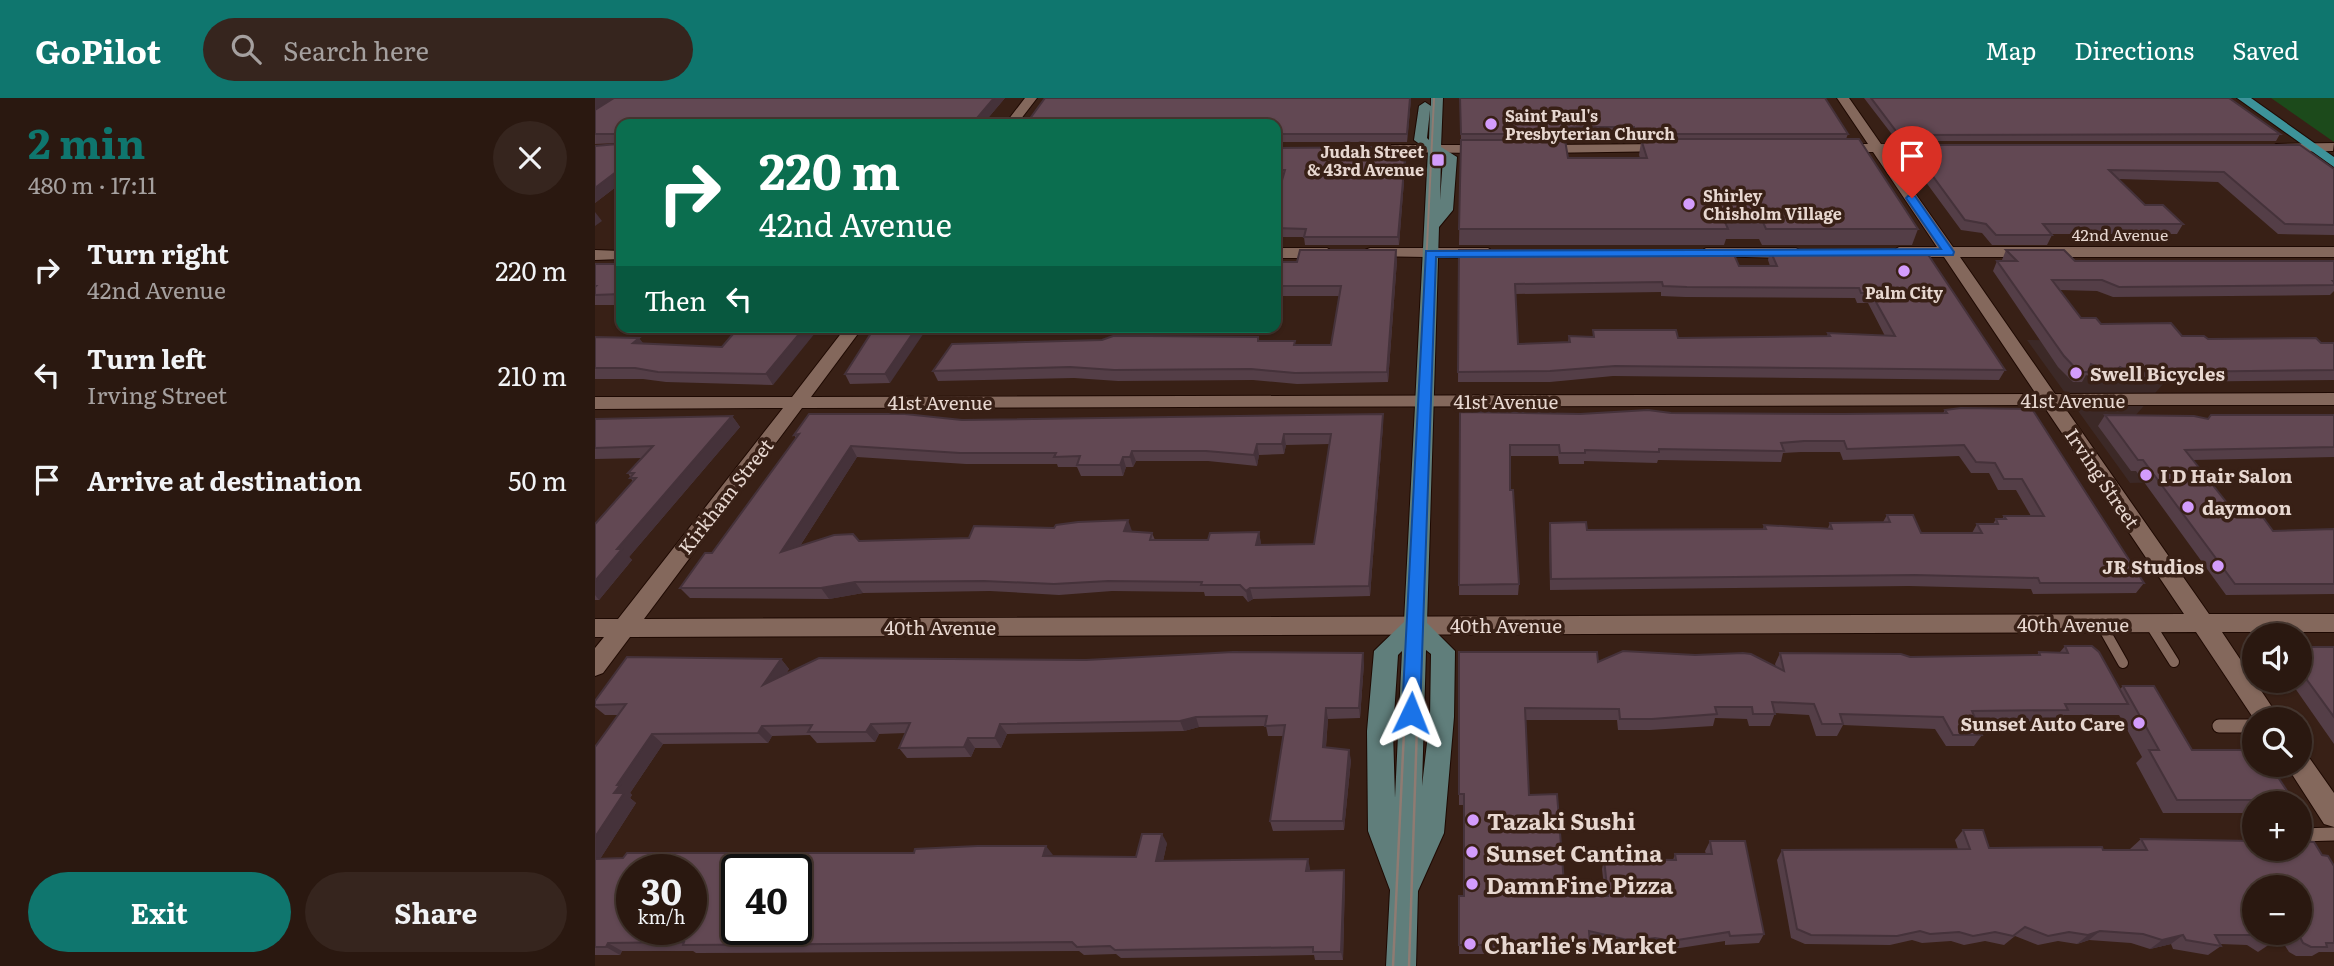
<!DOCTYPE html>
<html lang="en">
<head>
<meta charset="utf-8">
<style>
  :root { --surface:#2a1810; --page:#36251e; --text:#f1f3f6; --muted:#a5a09f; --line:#463730; --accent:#0f766e }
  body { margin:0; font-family:Literata,serif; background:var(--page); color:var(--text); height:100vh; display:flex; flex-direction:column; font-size:26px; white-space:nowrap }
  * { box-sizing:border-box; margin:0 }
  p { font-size:23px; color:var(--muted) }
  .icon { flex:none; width:38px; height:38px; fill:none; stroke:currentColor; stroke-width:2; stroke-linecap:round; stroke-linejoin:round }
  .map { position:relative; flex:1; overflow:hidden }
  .details { display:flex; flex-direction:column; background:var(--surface); width:595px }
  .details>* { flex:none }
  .banner { position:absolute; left:21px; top:21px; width:665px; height:214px; border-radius:14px; box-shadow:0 2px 5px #0004,0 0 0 2px var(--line); background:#0b6e4f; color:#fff; overflow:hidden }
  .tools { position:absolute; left:1647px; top:525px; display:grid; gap:14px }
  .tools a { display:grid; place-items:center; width:70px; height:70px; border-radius:50%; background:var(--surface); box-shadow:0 2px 5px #0004,0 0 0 2px var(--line); font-size:35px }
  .speed { position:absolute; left:21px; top:756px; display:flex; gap:14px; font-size:35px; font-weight:700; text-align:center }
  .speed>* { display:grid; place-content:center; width:91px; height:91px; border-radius:50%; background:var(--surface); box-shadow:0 2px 5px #0004,0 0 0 2px var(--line); line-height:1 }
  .speed small { font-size:18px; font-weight:400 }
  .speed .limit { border:4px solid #111; border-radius:10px; background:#fff; color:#111 }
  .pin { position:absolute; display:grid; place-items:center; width:60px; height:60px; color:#fff; margin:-72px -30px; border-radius:50% 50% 50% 0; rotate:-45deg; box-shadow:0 0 7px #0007 }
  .pin .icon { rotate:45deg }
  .me { position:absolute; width:77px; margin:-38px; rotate:2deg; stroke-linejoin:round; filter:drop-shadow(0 0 5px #0008) }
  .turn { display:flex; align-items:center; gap:24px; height:147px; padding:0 28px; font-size:32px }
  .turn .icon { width:91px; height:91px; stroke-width:2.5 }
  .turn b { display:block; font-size:49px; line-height:60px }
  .then { display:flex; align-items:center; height:66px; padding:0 28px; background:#0003; gap:14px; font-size:26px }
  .round { display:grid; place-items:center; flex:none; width:74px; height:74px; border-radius:37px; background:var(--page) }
  .headline { display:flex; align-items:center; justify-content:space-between; height:119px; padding:0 28px }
  h1 { font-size:42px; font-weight:700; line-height:52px; color:var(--accent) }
  .cta { display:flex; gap:14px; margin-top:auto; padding:14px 28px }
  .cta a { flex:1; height:80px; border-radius:42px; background:var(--accent); color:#fff; font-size:28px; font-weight:700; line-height:80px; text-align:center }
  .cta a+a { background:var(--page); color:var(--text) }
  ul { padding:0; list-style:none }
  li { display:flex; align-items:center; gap:21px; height:105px; padding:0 28px }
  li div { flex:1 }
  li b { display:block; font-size:26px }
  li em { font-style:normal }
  header { display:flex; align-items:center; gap:42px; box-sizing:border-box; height:98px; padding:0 35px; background:var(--accent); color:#fff }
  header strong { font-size:33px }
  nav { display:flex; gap:38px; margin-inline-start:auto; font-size:24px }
  .search { width:490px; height:63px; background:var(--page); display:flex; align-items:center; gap:18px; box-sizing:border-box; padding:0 24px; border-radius:38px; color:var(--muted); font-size:26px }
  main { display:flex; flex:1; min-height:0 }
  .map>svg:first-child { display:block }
  .commercial { fill:#3c2927 }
  .green { fill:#1c4a1b }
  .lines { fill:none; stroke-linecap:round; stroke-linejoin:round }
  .lane-far1-casing { stroke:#1e0902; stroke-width:12 }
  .lane-casing { stroke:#1e0902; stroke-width:15 }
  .street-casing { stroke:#1e0902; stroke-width:2 }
  .secondary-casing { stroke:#1e0902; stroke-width:2 }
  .primary-casing { stroke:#1e0902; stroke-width:2 }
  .lane-far1 { stroke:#84685c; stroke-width:10 }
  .lane { stroke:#84685c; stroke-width:13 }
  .street { fill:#84685c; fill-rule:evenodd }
  .secondary { fill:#607e7b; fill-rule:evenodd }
  .primary { fill:#3d939a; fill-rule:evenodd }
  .tram-far1 { stroke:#8f7b72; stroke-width:2 }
  .tram { stroke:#8f7b72; stroke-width:2.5 }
  .wall { fill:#543e47; fill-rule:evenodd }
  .shaded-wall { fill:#45323a }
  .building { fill:#624853; stroke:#45323a; stroke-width:2; fill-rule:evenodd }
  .route { fill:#1a73e8; stroke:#114b97; stroke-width:2 }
  .poi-dot { fill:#d39cfc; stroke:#382016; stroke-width:2.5 }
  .labels { text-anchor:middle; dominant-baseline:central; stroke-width:7; stroke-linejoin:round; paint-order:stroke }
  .far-poi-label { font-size:16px; font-weight:bold; fill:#e7d7d0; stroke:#382016; text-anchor:start }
  .far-street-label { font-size:16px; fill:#e7d7d0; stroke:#382016 }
  .poi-label { font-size:19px; font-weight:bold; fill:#e7d7d0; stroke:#382016; text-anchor:start }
  .street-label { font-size:19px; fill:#e7d7d0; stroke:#382016 }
  .near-poi-label { font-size:23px; font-weight:bold; fill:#e7d7d0; stroke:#382016; text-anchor:start }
</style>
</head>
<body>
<header>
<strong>GoPilot</strong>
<div class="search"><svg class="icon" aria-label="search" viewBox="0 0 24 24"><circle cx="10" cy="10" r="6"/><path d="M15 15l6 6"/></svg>Search here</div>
<nav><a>Map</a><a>Directions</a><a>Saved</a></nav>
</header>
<main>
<section class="details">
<div class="headline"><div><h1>2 min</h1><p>480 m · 17:11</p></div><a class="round"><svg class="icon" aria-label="close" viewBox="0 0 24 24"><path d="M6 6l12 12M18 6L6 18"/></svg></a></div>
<ul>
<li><svg class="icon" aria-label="right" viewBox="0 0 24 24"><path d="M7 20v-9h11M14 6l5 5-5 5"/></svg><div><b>Turn right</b><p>42nd Avenue</p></div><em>220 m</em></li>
<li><svg class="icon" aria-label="left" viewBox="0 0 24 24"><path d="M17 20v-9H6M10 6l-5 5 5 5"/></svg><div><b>Turn left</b><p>Irving Street</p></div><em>210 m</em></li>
<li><svg class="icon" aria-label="arrive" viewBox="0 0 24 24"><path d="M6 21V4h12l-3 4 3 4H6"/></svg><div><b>Arrive at destination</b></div><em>50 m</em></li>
</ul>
<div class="cta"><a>Exit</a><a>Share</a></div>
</section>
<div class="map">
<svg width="1739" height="868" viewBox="0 0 1739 868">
  <rect width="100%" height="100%" fill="#382016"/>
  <!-- commercial -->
  <path class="commercial" d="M1432,242L1537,243L1569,285L1532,327L1576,384L1535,385Z"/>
  <!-- green -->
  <path class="green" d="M1676,0H1739V44Z"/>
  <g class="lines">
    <defs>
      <path id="lane-far1" d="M1506,526L1528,565
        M1555,526L1579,564"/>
      <path id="lane" d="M1624,628H1659
        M1704,737L1739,736"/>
      <path id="street" d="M430,0H442L422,26H410Z
        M1242,0H1254L1286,46L1345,47L1346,50L1340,54H1291L1358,149H1739V159H1365L1460,296L1739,295V307H1468L1614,516H1739V534H1627L1685,621H1659L1601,534L35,539L8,575L0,578V550L9,539H0V521H23L188,310L0,311V299H197L251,229H268L216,299L1441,296L1349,159H1304L1296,154L1304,149H1342L1278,54H1243L1237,50L1243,46H1273ZM1448,307L1589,516L49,521L207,310Z
        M1739,45L1738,53L1681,54L1675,50L1681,46Z
        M1074,46L1080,50L1079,53L946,55L940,51L946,47Z
        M785,47H892L898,51L892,55L780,54V48Z
        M681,150H732L740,155L732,160H681Z
        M775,150H893L901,155L893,160L770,158V152Z
        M1111,150H1201L1209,155L1201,160L1106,158L1103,155Z
        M0,152L26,153V161L0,162Z
        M1704,655L1713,658L1739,695V729L1729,726L1691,667H1704Z"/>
      <path id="secondary" d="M836,0H848L846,49L862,59L858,112L844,129L832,525L860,553L859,619L849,735L823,793L821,868H791L795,792L773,733L772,633L779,553L809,524L833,52L819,42L824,8L830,4L836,8ZM835,12L834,42L832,40ZM846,59L848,61L845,102ZM831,552L836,556L835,619L827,688ZM807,553L800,700L798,633L803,557Z"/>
      <path id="primary" d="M1642,0H1656L1739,59V69Z"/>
    </defs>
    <!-- lane-far1 casing -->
    <use href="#lane-far1" class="lane-far1-casing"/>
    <!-- lane casing -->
    <use href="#lane" class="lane-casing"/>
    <!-- street casing -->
    <use href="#street" class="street-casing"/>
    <!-- secondary casing -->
    <use href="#secondary" class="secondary-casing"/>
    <!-- primary casing -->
    <use href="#primary" class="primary-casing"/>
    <!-- lane-far1 -->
    <use href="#lane-far1" class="lane-far1"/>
    <!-- lane -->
    <use href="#lane" class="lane"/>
    <!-- street -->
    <use href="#street" class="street"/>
    <!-- secondary -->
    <use href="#secondary" class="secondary"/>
    <!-- primary -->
    <use href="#primary" class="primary"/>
    <!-- tram-far1 -->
    <path class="tram-far1" d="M812,571L839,0
      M824,571L832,354"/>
    <!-- tram -->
    <path class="tram" d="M798,868L812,569
      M814,868L824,569"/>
  </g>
  <!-- wall -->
  <path class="wall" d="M0,0H410L388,26H26V85L0,105L22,46V45L0,46Z
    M816,0L812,44H681V26Z
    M865,0L1253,36L1251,41L1323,131L1317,147H1167L1164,141H1131L1129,147H864L866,43ZM988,36L1038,37L1040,44H1046L1044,57L1045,60H973L969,42V37Z
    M1269,0H1634L1685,36L1681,43H1302Z
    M1315,47L1739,71V137L1683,136L1623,84L1524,81L1550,107L1588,126L1582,136H1456L1457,137L1452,147H1397L1387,135L1366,132L1311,57Z
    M811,49V57L804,147H710L709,139H681V103L688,80H681V50Z
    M864,152L1144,168H1175L1173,162L1175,152H1330L1410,272L1404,282L1018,278L955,284H863ZM1066,194V198L1090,199L1260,200L1262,205H1273L1290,238L1233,235L1232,238L1083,240L998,232V239L974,238L973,244L923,246L920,196Z
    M1411,152L1480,163H1739V193L1735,197L1518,199L1502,193L1465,192L1486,220L1506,226L1613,241L1739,245V282L1571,284L1563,278L1557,284H1528L1518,280L1515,284H1506L1491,277L1487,284H1478L1463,269L1398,173L1402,163H1408L1407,162Z
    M802,162L793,284L702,286L658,282L523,283L479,280L343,283L338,273L663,239L664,243L701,247H736L745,198H681V164Z
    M0,166H26V207H0Z
    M280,229L295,285L255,286L250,276Z
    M157,236L178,287L71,284L48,281H0V239L44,240L48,246L127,249Z
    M1350,312L1549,485L1541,495L1438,496L1436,491L1314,488L955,492L954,435L955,425L992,432L1168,431L1169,427L1233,430L1235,425L1288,424L1292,417L1326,435H1377L1382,426H1398L1401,421H1407L1409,418H1436L1421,392H1403L1394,375H1376L1364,358L1248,362L1245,354H1206L1188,355L1186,364L1063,362L1062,365L989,363V366H964L963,358H915V392L924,486L923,497H864L865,314L985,316H1247L1348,315Z
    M1510,317L1613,321L1739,317V359L1598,362L1636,410L1658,418L1678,433L1739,431V496L1631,497L1541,373H1536L1503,328Z
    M137,318L145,329L34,459L37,462L4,502H0V426L38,384L33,375L48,360L0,361V321Z
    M367,322L788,327L775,498L658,501L653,504L648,498H610L609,494L517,493L464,497L395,493L268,495L234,501L95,500L85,490L117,455L201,340L199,337ZM735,346L719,446L666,447L664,434L613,442H560L557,435L537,433L374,440L264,443L205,448L262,359L371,366H462L463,369H482L486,378H528L531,369H538L541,363H613L662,368L664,357L689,356L691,347Z
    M1470,548L1525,591L1528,588L1597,652L1698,702L1693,705H1659V715H1568L1541,665L1547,659L1524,617H1469L1464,623L1382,624L1387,637L1379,648H1351L1340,631L1248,627L1242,638H1221L1214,617L1180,615L1175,628H1154L1152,621L1120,620L1118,628L1055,632H1023L1022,622H930L934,697L970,798H1010L1007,771L1009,761L1078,762L1080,756H1111L1110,753L1115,743L1169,836L1164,845L1130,847V843L1072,852L1056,849L1034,853L994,843L995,847L993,856H864V798H869V707H864V554L1003,564L1181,569L1180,566L1185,555L1315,559L1442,557L1444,554H1465Z
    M1704,549H1739V646L1695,583H1704Z
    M186,561L194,571L191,576L769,565L765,620L733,621L731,649L756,662L749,732L678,733L675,723L688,638H673L671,628L604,629L589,633L412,636L406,650H380L376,659L312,660L304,650L311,635L284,636L280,644L222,645L215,637L177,638L173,645L68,646L35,695L37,697L35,700L41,705L5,761L457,758L541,759L572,745L568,763L715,770V773L749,772L750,781L748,862H720L719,857L526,860L521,856L489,857L484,853L101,855L98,853H27L25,857H0V649L23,617H10L0,609V607Z
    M1368,732L1394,750L1536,752L1535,751L1546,741L1727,757L1739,768V854H1724L1717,858H1701L1694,854L1689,846H1675L1663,854L1652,847L1625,846L1626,848L1613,857L1578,851L1576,846L1555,851L1536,845L1494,842L1482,846L1463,843L1443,847L1420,838L1409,847L1390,843L1369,847L1356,843L1327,845L1317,842L1295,847L1210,846L1196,840L1182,762L1187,752L1363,751L1360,742Z"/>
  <!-- shaded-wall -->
  <path class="shaded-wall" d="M0,0H18L0,12Z
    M399,0H410L388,26H377Z
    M815,0H816L812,44V36Z
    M811,49V57L804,147L803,139Z
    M21,74L26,82V85L0,105V90Z
    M0,114L7,123L0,128Z
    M801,152L802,162L793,284L792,274Z
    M210,229H225L178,287L171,276Z
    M322,229H333L295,285L290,276Z
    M44,240L52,250L38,245Z
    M1569,268L1563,278L1557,284L1564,273Z
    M788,316V327L775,498L774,488Z
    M137,318L145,329L34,459L37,462L4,502L0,497V483L22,451Z
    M689,336L691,347L689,356L687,346Z
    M662,346L664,357L662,368L659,357Z
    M256,348L262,359L194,465L186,454Z
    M537,353L541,363L538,369L535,359Z
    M528,359L531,369L528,378L525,367Z
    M533,422L537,433H529Z
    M664,434L666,445L664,457L661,447Z
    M260,484L268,495L234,501L226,490Z
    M655,490L658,501L653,504L651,493Z
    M768,555L769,565L765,620L764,610Z
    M186,561L194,571L177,597L168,587Z
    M731,610L733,621L730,659L728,649Z
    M601,619L604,629L589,633L585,623Z
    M276,626L284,636L280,644L271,634Z
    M405,626L412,636L406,650L400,640Z
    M167,628L177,638L173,645L163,635Z
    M57,636L68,646L35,695L37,697L35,700L41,705L0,769V739L22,687Z
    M373,640L380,650L376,659L369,649Z
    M754,652L756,662L749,732L748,723Z
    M567,736L572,745L566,772L561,763Z
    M451,748L458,757L448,758Z
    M713,761L715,770L714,782L711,773Z
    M749,772L750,781L748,862L746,854Z
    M1505,833L1494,842L1482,846L1493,837Z
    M1588,837L1576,846L1555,851L1567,842Z
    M13,845L27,853L25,857L11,849Z"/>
  <!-- building -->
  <path class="building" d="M19,0H399L377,26H26V74H21L0,90V48L22,46L20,36H0V12Z
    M450,0H815L812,36H681V26H431Z
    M865,0H1230L1253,36H1041L1039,29H988L969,30V36H866Z
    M1276,0H1634L1685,36L1304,37Z
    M1046,41H1264L1323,131H1171L1168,124H1130L1133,131H864L866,42H970L973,60H1052Z
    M1315,47H1705L1739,71V127L1690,126L1629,74L1514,72L1550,107H1568L1588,126H1448L1457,137H1401L1391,126L1370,122Z
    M811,49L803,139H709L711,131L681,130V103L690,72H681V50Z
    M705,152H801L792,274L700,275L656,271L519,272L475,269L338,273L357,246L507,242L518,238H555L663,239V243H700L699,247H736L746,188H681V164H702Z
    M864,152H1137L1144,168H1182L1175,152H1330L1410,272L1020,268L955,273L863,274ZM1067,184L1068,188L1092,189L1264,190L1266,195H1276L1300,238L1233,235L1235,238L1083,240L1081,232H998L999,239L974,238L975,244L923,246L920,186Z
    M1411,152H1469L1480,163H1739V183H1738L1739,184V187L1524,189L1507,182H1457L1486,220H1501L1506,226L1576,225L1587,238H1609L1613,241L1721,240L1726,245H1739V272L1578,274L1569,268L1564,273L1534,274L1525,269L1521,273H1512L1496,266L1493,274H1484L1469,258L1402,163H1422Z
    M0,166H26V196L0,197V189L1,188H0Z
    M164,229H210L171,276L63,274L40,270H0V239L44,240L38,245L127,249L138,236H157Z
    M280,229H322L290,276H250Z
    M1366,310L1437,311L1549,485H1445L1443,480L1320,477L956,481L955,425L991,424L992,432L1171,431L1169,427L1237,431L1235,425L1295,424L1292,417H1318L1326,435H1387L1382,426H1403L1401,421H1411L1409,418H1449L1427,381H1409L1400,365L1381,364L1369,347L1252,351L1249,343H1209L1186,345L1189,353L1064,351V354L990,352V355H965L964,347H915V392H918L924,486L864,487L865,314L985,316L1053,312L1076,315L1247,316L1352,315L1350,312Z
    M214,316H310L367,322L788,316L774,488L655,490L651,493L645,487H606L607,484L513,483L459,486L389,483L260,484L226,490H85L110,455H117L204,336L199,337ZM689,336H736L719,446L661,447L664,434L615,435L613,442H555L557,435L529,433L533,422L483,424L461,427L459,430L379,428L374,440L264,443L258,436L239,437L186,454L256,348L365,355H461L459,359L485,358L482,367H525L528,359H535L537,353H611L659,357L662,346H687Z
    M1510,317L1599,318L1613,321L1616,317H1739V349L1590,352L1636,410H1651L1658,418H1667L1678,433L1739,431V486H1640L1548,362H1543Z
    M137,318L22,451H27L0,483V426L41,380H35L39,375H33L58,348L0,350V321Z
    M1470,548H1497L1504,554L1533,606H1470L1473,612L1377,613L1387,637H1358L1348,619L1245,616L1248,626H1227L1219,606L1177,604L1180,616H1158L1157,609H1120L1122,616L1057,621H1025L1024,611L930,610L934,697L962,696L970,798H1013L1009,761L1081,762L1080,756H1117L1115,743H1150L1169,836L1135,838L1134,834L1076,843L1060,840L1037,843L994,833L995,847H864V798H869V696H864V554H1002L1003,564L1028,553L1100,557L1148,555L1156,556L1189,573L1185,555L1306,556L1315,559L1445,557L1444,554L1473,555Z
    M1704,549H1739V619L1704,571Z
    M638,554L768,555L764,610H731L728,649L754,652L748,723H675L690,627L670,628L672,618L601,619L585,623L405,626L400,640H373L369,649L304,650L315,625L276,626L271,634H213L217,627L167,628L163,635L57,636L22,687H25L19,695H29L0,739V649L31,606L0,607V603L32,559L186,561L168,587L224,560L491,562Z
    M1528,588H1559L1597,652H1659V667H1675L1698,702H1582L1554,652H1564Z
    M1368,732H1388L1394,750L1507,749L1508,752H1552L1546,741L1659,743V751H1704V743L1719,744L1727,757L1733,758L1739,768V845H1731L1732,849H1716L1708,845L1704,837L1679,836L1677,845L1666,837H1620L1626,848L1591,842L1588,837L1567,842L1548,836L1505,833L1493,837L1474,834L1453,838L1430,829L1418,838L1400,834L1378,838L1364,834L1335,836L1325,833L1302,838L1216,837L1202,831L1187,752L1375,751ZM1659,789H1704V835H1659Z
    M547,736H567L561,763L713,761L711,773L749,772L746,854H718V849L520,852L515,848L482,849L477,844L88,847L89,844L13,845L11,849H0V761L28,760L32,755H319L320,751L382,748H451L448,758L541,759ZM37,772H96V831H37ZM142,772H201V831H142Z"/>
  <!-- route -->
  <path class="route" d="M1313,98H1320L1359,154L1358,157L841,159L825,615L823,621H809L807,615L831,153L1346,151L1311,100Z"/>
  <!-- markers -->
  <g class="poi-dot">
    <circle cx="896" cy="26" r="7"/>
    <rect x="836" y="55" width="14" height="14" rx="3.5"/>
    <circle cx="1094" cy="106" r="7"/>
    <circle cx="1309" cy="173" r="7"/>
    <circle cx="1481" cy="275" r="7"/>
    <circle cx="1551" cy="377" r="7"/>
    <circle cx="1593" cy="409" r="7"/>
    <circle cx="1623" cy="468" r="7"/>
    <circle cx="1544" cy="625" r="7"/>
    <circle cx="878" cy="722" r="7"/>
    <circle cx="877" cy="754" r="7"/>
    <circle cx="877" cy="786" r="7"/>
    <circle cx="875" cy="846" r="7"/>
  </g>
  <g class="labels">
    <!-- far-poi labels -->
    <g class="far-poi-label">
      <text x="910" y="17">Saint Paul's<tspan x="910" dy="18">Presbyterian Church</tspan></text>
      <text x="829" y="53" text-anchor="end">Judah Street<tspan x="829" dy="18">&amp; 43rd Avenue</tspan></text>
      <text x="1108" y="97">Shirley<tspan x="1108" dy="18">Chisholm Village</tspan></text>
      <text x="1309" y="194" text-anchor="middle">Palm City</text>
    </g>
    <!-- far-street labels -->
    <g class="far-street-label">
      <text x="1525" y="136">42nd Avenue</text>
    </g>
    <!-- poi labels -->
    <g class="poi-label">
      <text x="1495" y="275">Swell Bicycles</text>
      <text x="1565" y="377">I D Hair Salon</text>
      <text x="1607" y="409">daymoon</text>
      <text x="1609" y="468" text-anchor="end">JR Studios</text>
      <text x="1530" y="625" text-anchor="end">Sunset Auto Care</text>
    </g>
    <!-- street labels -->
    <g class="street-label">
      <text x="1478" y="302">41st Avenue</text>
      <text x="911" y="303">41st Avenue</text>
      <text x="345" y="304">41st Avenue</text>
      <text transform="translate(1508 380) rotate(56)">Irving Street</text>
      <text transform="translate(130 398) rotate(-52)">Kirkham Street</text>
      <text x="1478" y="526">40th Avenue</text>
      <text x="911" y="527">40th Avenue</text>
      <text x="345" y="529">40th Avenue</text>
    </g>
    <!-- near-poi labels -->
    <g class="near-poi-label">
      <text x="892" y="722">Tazaki Sushi</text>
      <text x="891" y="754">Sunset Cantina</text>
      <text x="891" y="786">DamnFine Pizza</text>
      <text x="889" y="846">Charlie's Market</text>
    </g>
  </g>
</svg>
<div class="tools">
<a><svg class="icon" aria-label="sound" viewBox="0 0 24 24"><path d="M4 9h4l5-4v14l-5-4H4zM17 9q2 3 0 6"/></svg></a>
<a><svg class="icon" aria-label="search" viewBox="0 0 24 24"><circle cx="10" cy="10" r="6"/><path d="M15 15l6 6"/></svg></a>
<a>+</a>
<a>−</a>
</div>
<div class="speed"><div>30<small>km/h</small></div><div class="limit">40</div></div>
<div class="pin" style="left:1317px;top:100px;background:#d93025"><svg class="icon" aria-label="arrive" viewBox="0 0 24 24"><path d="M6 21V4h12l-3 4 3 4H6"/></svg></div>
<svg class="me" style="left:816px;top:615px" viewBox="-20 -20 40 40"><path d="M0-17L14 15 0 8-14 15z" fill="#1a73e8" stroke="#fff" stroke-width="4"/></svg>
<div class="banner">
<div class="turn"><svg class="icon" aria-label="right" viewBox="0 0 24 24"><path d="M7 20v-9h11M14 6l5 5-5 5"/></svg><div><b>220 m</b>42nd Avenue</div></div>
<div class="then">Then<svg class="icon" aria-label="left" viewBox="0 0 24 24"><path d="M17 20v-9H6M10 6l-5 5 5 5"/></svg></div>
</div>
</div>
</main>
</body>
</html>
